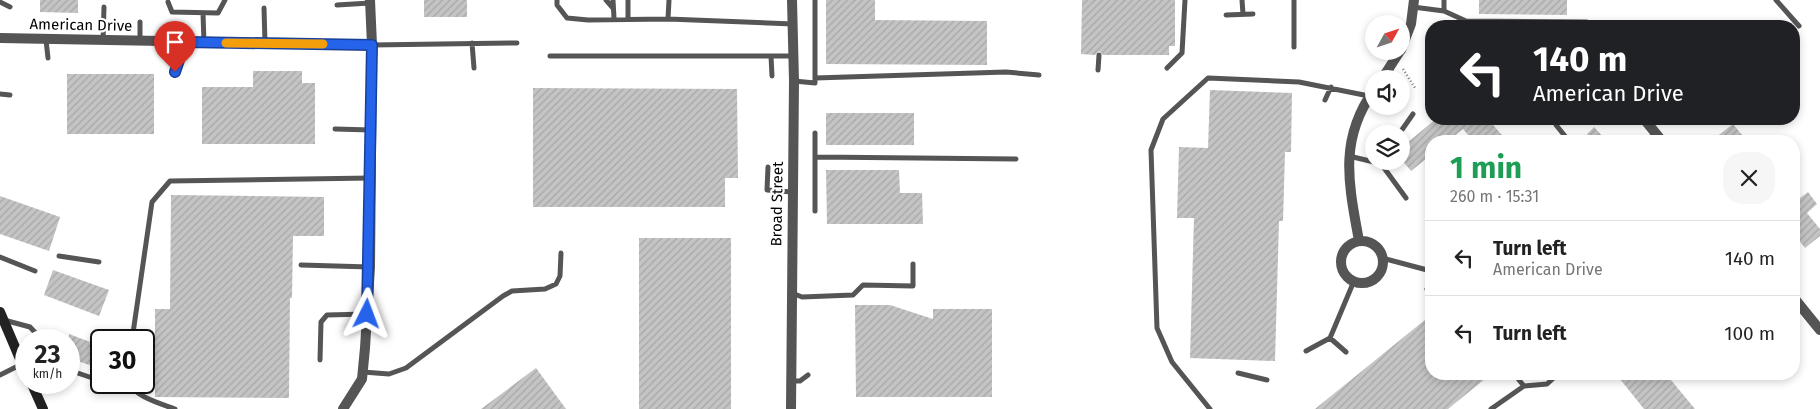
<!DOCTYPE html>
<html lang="en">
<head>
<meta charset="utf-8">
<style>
  :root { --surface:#fff; --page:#f6f6f6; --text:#222; --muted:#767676; --line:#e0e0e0 }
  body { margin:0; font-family:"Fira Sans",sans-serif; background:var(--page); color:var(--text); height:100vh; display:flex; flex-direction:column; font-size:19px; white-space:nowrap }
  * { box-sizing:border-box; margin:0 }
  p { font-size:16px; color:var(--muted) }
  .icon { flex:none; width:28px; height:28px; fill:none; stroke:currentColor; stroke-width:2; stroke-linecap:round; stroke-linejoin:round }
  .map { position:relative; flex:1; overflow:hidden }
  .details { position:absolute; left:1425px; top:135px; width:375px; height:245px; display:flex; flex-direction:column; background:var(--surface); border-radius:20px; box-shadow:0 2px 8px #0003 }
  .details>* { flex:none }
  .hud { position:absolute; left:1425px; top:20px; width:375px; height:105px; border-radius:20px; box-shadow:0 2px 8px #0003; background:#202124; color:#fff; overflow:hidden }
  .needle { width:32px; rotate:50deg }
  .buttons { position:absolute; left:1365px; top:15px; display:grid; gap:10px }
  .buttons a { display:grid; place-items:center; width:45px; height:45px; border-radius:50%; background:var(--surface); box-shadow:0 2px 8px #0003; font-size:25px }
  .speed { position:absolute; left:15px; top:329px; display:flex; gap:10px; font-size:25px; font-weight:700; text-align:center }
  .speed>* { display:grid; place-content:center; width:65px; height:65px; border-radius:50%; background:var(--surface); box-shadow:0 2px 8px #0003; line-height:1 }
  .speed small { font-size:12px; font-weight:400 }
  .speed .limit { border:2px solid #111; border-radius:8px; background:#fff; color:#111 }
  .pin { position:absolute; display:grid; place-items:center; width:42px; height:42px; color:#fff; margin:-51px -21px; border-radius:50% 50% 50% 0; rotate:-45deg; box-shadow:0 0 5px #0007 }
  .pin .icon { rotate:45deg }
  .me { position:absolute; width:55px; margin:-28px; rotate:3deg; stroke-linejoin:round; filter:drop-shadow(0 0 4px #0008) }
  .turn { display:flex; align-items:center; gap:18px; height:105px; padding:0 25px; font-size:22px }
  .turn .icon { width:65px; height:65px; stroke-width:2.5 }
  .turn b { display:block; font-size:35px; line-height:42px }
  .round { display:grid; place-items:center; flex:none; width:52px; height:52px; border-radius:20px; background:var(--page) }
  .overview { display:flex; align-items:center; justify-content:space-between; height:85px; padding:0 25px }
  h1 { font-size:30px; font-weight:700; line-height:38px; color:#1e9e55 }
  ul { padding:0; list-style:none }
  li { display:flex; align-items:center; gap:15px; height:75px; padding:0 25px; border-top:1px solid var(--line) }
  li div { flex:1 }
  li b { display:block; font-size:19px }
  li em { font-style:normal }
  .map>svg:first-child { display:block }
  .building { fill:url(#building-hatch) }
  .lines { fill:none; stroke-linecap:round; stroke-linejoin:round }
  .path { stroke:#777; stroke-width:2.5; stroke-dasharray:1 2.5; stroke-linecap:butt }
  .lane { stroke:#555; stroke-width:5 }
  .street { stroke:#555; stroke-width:10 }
  .secondary { stroke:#222; stroke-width:10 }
  .route-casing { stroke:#184099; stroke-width:12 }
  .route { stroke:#2563eb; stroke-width:9 }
  .slow { stroke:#f59e0b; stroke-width:9 }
  .labels { text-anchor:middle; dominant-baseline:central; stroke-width:4.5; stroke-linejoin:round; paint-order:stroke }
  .street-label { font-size:15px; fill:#000; stroke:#fff }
</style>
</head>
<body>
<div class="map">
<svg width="1820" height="409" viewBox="0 0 1820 409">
  <defs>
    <pattern id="building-hatch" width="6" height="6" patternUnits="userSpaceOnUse" patternTransform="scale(1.25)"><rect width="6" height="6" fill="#c4c4c4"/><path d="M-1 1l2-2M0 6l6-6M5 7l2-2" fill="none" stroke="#a7a7a7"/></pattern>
  </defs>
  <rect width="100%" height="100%" fill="#fff"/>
  <!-- building -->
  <path class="building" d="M40,0H78V13L40,12Z
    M424,0H467V17H424Z
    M826,0H875V20L987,21V65L826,64Z
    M1082,0H1175V46H1169V55H1103L1099,51L1095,55L1081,54Z
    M1479,0H1567V15L1479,14Z
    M253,71H302V83H315V144H202V87H253Z
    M67,74H154V134H67Z
    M533,88L737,89L738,178H725V207H533Z
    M1210,90L1292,93L1291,152H1285L1283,221H1279L1275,361L1190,358L1194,218H1177L1179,147L1208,148Z
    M826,113H914V145H826Z
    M1436,119H1488L1507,141H1473L1463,129L1448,141H1431V155L1411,171L1401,159L1407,152L1402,147Z
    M1733,124L1747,141H1711Z
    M1594,127L1607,141H1593L1587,134Z
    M826,170H899L900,193H922L923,224H827Z
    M1794,189L1800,198L1808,192L1817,204L1807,213L1820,229V236L1805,248L1794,234Z
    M171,195L324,197V236H293L292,298H290L289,398L155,397V309H170Z
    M0,196L60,217L49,251L0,234Z
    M639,238H731V409H639Z
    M53,270L109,290L99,316L44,295Z
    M855,305H890L933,319V309H992V397H856Z
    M1431,315V374H1491L1448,409H1315Z
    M69,334L101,346V369L69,358Z
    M536,368L566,409H481Z
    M1616,374H1666L1695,409H1644Z"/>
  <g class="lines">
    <!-- path -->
    <path class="path" d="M1403,69L1415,88"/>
    <!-- lane -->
    <path class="lane" d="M557,0V5L567,18L588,20L668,19L793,24
      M606,0L613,8
      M613,0L614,18
      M628,0V18
      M1242,0L1243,14
      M1776,0L1799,26
      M0,2L10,7
      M168,2L172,12L218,13L225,0
      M337,5L370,3
      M1413,7L1444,11V0
      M264,8L265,43
      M1444,11L1466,21L1587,22
      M203,13L204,43
      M1226,15L1253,14
      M668,19L669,0
      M140,22V41
      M46,40L48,58
      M103,41L104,7
      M472,43L474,68
      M372,45L517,43
      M1294,47V0
      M550,56H793
      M771,56L772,76
      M1794,63L1796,66
      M1167,68L1182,53L1185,0
      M1098,70L1099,55
      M175,72L185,42
      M815,78L1006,72L1039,75
      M794,81L815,83V0
      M0,94L10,95
      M1325,100L1331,87
      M1556,119V125L1569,141
      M335,129L371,130
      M815,133V211
      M1399,134L1413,114
      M1646,141L1655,134
      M1349,156L1378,163
      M817,157L1016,159
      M1379,161L1406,198
      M768,167L767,190L792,192
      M1431,238L1429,240L1431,244
      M59,256L99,262
      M0,257L35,271
      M1382,258L1431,271
      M301,265L370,267
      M1427,289L1431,286
      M792,293L802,297L853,295L863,285L913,286V264
      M4,320L30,327L42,340
      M1330,338L1346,352
      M132,340L152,202L170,181L371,178
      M1306,351L1330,338L1354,281
      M320,360L321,322L327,315L367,314
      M69,370L101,381
      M363,372L389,374L406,368L503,296L512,291L545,289L556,284L560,276L561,253
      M1238,373L1267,380
      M0,375L22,364
      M792,381H800L808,375
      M128,382C136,397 159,403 175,409
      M1524,386L1547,384L1558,374
      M1210,409L1172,362L1157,328L1151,150L1163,119L1208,78L1299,82L1369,96
      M1491,409L1524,386L1514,374"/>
    <!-- street -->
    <path class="street" d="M0,38L372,45
      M1401,50L1411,24L1414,0
      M1382,79L1400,51
      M1644,119L1662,141
      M1359,241C1349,185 1338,140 1374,90
      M1341 262a21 21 0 1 1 42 0a21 21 0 1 1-42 0Z
      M1794,298L1820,330
      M343,409L362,379L365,348L370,267L372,45L370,0
      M791,409L794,81L792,0"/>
    <!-- secondary -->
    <path class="secondary" d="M0,312L26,373
      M31,382L43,409"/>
  </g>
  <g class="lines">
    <defs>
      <path id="route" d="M175,72L185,42L372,45L367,314"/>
    </defs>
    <!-- route casing -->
    <use href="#route" class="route-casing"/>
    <!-- route -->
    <use href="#route" class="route"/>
    <!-- slow -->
    <path class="slow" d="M226,43L323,44"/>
  </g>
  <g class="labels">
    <!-- street labels -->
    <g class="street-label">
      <text transform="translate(81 25) rotate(1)">American Drive</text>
      <text transform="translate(777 204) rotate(-89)">Broad Street</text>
    </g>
  </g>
</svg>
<div class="buttons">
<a><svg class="needle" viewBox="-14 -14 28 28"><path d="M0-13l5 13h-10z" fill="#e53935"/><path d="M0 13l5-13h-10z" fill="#767676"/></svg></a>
<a><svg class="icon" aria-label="sound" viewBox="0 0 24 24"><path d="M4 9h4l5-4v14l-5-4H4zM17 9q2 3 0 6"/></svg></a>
<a><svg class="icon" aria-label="layers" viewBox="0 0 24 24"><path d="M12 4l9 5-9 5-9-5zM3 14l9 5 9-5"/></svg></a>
</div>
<div class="speed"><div>23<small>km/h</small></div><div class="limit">30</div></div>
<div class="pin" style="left:175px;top:72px;background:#d93025"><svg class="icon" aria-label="arrive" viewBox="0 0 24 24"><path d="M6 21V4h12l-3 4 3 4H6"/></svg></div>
<svg class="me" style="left:367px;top:314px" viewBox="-20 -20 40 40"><path d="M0-17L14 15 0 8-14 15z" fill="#2563eb" stroke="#fff" stroke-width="4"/></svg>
<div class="hud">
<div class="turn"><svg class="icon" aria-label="left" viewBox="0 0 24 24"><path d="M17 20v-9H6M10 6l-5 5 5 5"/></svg><div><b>140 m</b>American Drive</div></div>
</div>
<section class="details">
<div class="overview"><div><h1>1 min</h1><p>260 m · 15:31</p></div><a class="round"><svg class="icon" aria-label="close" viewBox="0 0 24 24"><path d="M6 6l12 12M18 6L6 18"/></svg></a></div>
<ul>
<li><svg class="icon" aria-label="left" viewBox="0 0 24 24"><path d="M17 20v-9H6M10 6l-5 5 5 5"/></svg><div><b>Turn left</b><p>American Drive</p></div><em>140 m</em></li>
<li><svg class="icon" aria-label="left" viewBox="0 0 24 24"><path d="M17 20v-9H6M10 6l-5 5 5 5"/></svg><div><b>Turn left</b></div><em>100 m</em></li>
</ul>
</section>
</div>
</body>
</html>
